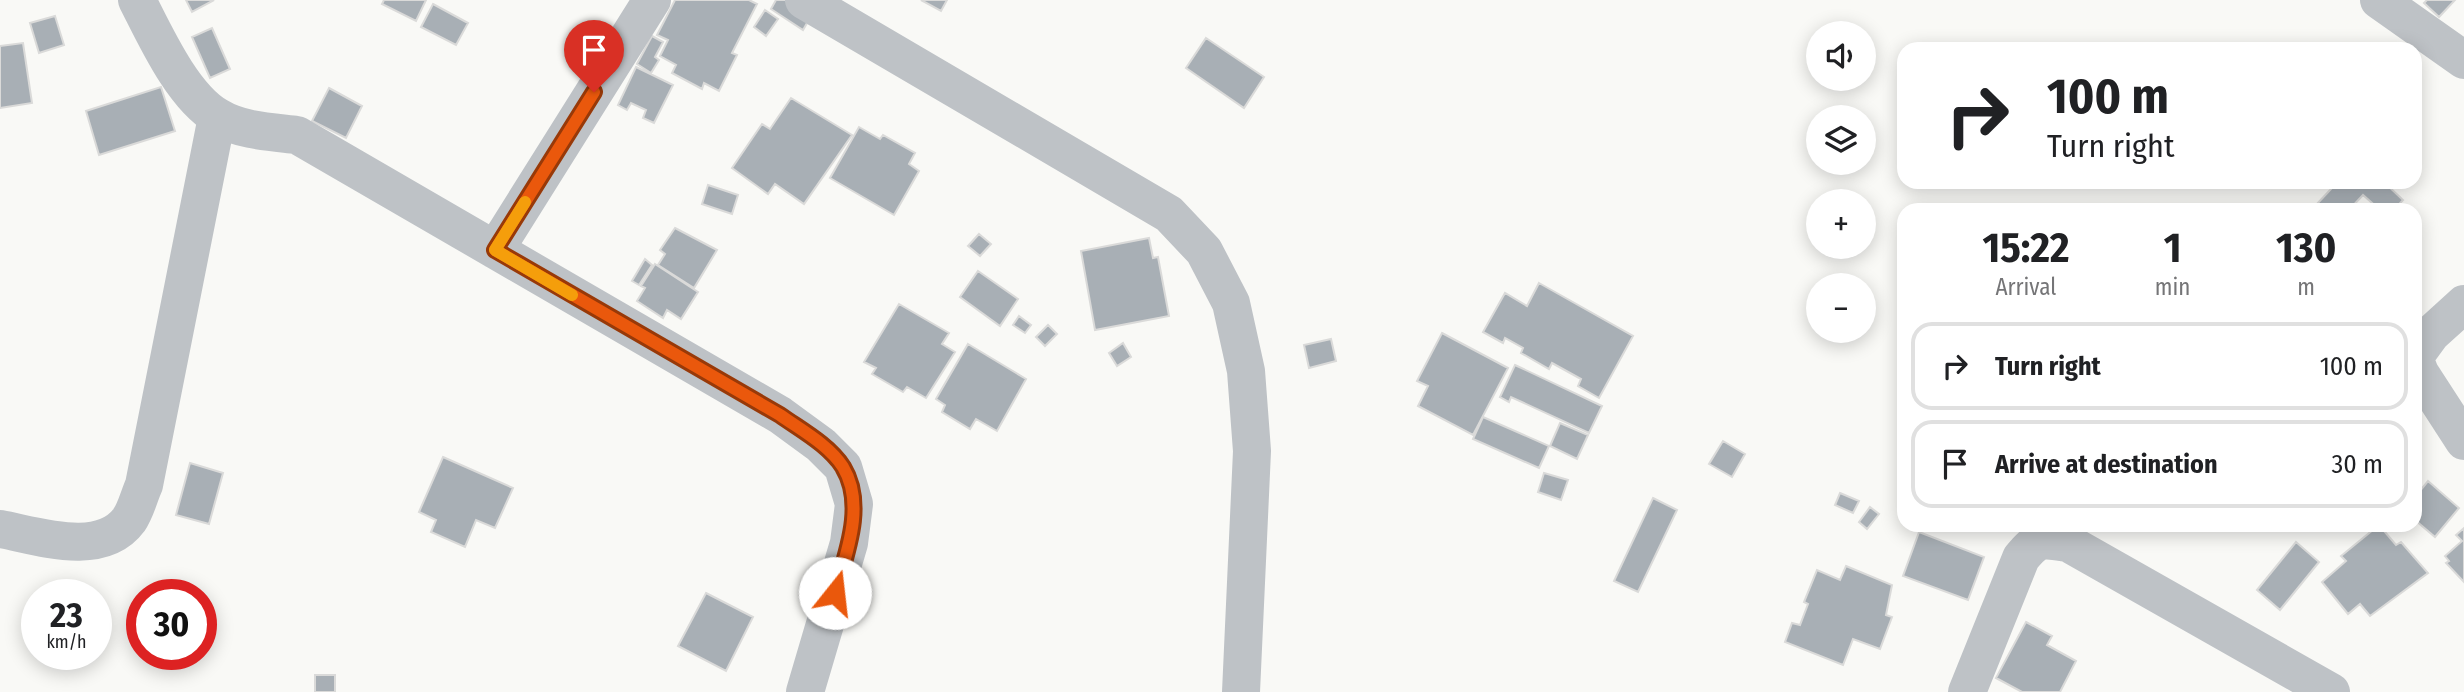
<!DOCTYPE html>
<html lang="en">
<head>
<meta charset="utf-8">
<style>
  :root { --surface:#fff; --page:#f2f2f2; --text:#202124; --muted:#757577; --line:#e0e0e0 }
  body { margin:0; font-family:"Fira Sans Condensed",sans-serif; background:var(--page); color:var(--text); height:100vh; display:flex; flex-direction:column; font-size:26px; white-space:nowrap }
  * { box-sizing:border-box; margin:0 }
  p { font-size:23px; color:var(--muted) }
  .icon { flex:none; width:38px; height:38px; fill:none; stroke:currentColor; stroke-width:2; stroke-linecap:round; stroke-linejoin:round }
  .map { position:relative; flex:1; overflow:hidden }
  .side { position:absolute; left:1897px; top:203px; width:525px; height:329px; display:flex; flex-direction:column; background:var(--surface); border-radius:21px; box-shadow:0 4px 18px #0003 }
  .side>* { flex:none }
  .top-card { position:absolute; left:1897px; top:42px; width:525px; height:147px; border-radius:21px; box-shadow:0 4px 18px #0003; background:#fff; color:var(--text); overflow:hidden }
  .fabs { position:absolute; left:1806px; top:21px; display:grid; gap:14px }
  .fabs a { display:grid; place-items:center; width:70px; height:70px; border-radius:50%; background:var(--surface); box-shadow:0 4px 18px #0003; font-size:35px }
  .speed { position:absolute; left:21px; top:579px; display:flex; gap:14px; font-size:35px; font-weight:700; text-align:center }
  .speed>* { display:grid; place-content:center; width:91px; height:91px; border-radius:50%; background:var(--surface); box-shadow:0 4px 18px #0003; line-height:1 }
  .speed small { font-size:18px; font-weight:400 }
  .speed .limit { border:10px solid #d22; background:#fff; color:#111 }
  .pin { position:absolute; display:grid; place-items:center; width:60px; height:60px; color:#fff; margin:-72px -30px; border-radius:50% 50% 50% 0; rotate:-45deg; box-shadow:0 0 7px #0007 }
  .pin .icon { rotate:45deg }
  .me { position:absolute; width:77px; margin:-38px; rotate:16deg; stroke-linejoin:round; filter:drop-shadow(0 0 5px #0008) }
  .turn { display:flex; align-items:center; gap:24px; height:147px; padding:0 35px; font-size:32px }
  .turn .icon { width:91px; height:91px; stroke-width:2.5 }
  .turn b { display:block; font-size:49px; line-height:60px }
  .eta { display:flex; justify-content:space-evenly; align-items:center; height:119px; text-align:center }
  .eta b { font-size:42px; font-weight:700; line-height:49px }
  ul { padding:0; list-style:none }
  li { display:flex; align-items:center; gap:21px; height:88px; margin:0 14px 10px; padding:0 21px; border:4px solid var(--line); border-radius:21px }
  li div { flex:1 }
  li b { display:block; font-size:26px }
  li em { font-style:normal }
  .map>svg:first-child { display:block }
  .building { fill:#a8afb5; stroke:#dadad9; stroke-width:2 }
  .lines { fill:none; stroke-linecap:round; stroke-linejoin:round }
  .street { stroke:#bec2c6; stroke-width:38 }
  .route-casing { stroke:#983908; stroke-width:18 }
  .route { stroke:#ea580c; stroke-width:12 }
  .slow { stroke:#f59e0b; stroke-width:12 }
</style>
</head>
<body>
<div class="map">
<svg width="2464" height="692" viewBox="0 0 2464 692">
  <rect width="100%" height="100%" fill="#f9f9f6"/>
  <!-- building -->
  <path class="building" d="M186,0H214L192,12Z
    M384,0H426L416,21L382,4Z
    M675,0H749L757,4L732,53L737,55L719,91L704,83L702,89L672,73L676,65L660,56L668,40L657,35Z
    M776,0H785L810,18L803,30L771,9Z
    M921,0H947L941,11Z
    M2427,0H2455L2439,17L2424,3Z
    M433,4L468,23L456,45L421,27Z
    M765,10L778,19L766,36L754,27Z
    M55,16L64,45L39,53L30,23Z
    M212,28L230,69L210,78L192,37Z
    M652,36L663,42L655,57L659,60L651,73L637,64Z
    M1206,38L1264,77L1244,108L1186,68Z
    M23,43L32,103L0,108V46Z
    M636,67L673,85L654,123L643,118L646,110L631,103L627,110L618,105Z
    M161,87L175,131L99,155L86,111Z
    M329,88L362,106L346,138L312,121Z
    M791,98L852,135L804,204L775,184L768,194L732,168L762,124L770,129Z
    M859,127L880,139L883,135L915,153L909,164L919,171L894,215L830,178Z
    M2324,182H2384L2403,200L2394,210H2380L2363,195L2349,210H2322L2316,205L2331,189Z
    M708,185L738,195L732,214L702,204Z
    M675,228L717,250L694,288L658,265L665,254L660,250Z
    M979,234L991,244L980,256L968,246Z
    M1149,238L1153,258L1158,257L1169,316L1095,330L1081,251Z
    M645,259L652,265L639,285L632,281Z
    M655,264L698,292L681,319L667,310L663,318L637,301L645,288L641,286Z
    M978,271L1018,299L1000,326L960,297Z
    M1539,283L1633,336L1599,398L1578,386L1581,379L1552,363L1549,369L1521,353L1523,348L1505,338L1503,343L1483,332L1505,293L1527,306Z
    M899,304L949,333L942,344L955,352L926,398L907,387L903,392L872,374L876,368L864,362Z
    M1019,316L1031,325L1025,333L1013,325Z
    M1048,325L1057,334L1045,346L1036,337Z
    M1442,333L1508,368L1473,435L1418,406L1428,386L1417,381Z
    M1331,339L1336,361L1309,368L1304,345Z
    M1123,343L1131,357L1117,366L1109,353Z
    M968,344L1026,379L997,431L976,419L970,429L942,412L945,405L936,399Z
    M1515,365L1602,406L1589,433L1511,397L1509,402L1500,397Z
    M1483,417L1549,446L1539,468L1473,439Z
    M1560,423L1588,435L1577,459L1550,446Z
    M1723,441L1745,454L1732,477L1709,464Z
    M443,457L513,488L495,528L476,520L465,547L431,532L436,520L419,512Z
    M190,463L223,473L209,524L176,515Z
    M1544,473L1568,480L1561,500L1538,492Z
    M2428,481L2459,508L2435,537L2415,520V497Z
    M1840,493L1859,501L1853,513L1835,505Z
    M1653,498L1677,510L1638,592L1614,581Z
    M1870,507L1879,514L1867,529L1859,522Z
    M2379,525L2396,545L2401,542L2428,573L2370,616L2360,604L2348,614L2322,582L2346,561L2341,556Z
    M2464,528V582L2446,563L2449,561L2445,556L2462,541L2456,535Z
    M1919,532L1984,557L1968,600L1903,576Z
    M2296,542L2319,562L2280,610L2257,590Z
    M1846,566L1892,585L1886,615L1892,617L1880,649L1853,639L1843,665L1785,642L1792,623L1800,625L1808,604L1804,602L1817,570L1840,580Z
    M706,593L753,617L726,671L678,646Z
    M2026,622L2052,636L2047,645L2076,661L2060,692H2022L1996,678Z
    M315,675H335V692H315Z"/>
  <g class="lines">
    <!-- street -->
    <path class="street" d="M137,0C155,35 182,96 218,117C241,131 271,132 297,135L780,415L821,445L843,467L854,504L849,543L805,692
      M804,0L1169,214L1204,251L1231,303L1246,371L1252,451L1241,692
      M2379,0L2464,60
      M495,250L652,0
      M2415,356L2431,334L2464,304
      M2415,360L2420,373L2464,441
      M0,529C38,536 101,558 129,520C136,510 139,496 144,485L217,117
      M1967,692L2021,558C2038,537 2042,539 2068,543L2331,692"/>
  </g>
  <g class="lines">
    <defs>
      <path id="route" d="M594,92L495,250L780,415C801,430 829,445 843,467C866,505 846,554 835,593"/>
    </defs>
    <!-- route casing -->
    <use href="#route" class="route-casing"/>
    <!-- route -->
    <use href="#route" class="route"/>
    <!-- slow -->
    <path class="slow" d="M525,202L495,250L572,295"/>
  </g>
</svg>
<div class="fabs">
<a><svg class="icon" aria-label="sound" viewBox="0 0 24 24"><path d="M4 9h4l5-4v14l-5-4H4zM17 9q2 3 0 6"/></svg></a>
<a><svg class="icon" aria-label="layers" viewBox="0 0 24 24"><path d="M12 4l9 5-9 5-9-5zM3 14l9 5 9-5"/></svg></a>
<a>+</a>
<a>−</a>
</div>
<div class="speed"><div>23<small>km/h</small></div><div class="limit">30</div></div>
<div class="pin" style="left:594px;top:92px;background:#d93025"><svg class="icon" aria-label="arrive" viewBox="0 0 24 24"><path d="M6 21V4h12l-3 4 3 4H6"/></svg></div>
<svg class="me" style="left:835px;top:593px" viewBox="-20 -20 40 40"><circle r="19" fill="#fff"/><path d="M0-13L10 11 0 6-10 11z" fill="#ea580c"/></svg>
<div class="top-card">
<div class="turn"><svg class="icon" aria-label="right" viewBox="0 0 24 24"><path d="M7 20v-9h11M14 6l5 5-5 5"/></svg><div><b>100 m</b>Turn right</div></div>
</div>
<section class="side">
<div class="eta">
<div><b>15:22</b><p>Arrival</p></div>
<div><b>1</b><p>min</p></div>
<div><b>130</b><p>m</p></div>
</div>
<ul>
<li><svg class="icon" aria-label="right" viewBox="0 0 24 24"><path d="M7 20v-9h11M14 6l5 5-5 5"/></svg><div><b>Turn right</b></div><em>100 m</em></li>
<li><svg class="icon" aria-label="arrive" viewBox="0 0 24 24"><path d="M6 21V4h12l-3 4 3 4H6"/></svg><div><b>Arrive at destination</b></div><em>30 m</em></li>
</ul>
</section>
</div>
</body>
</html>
